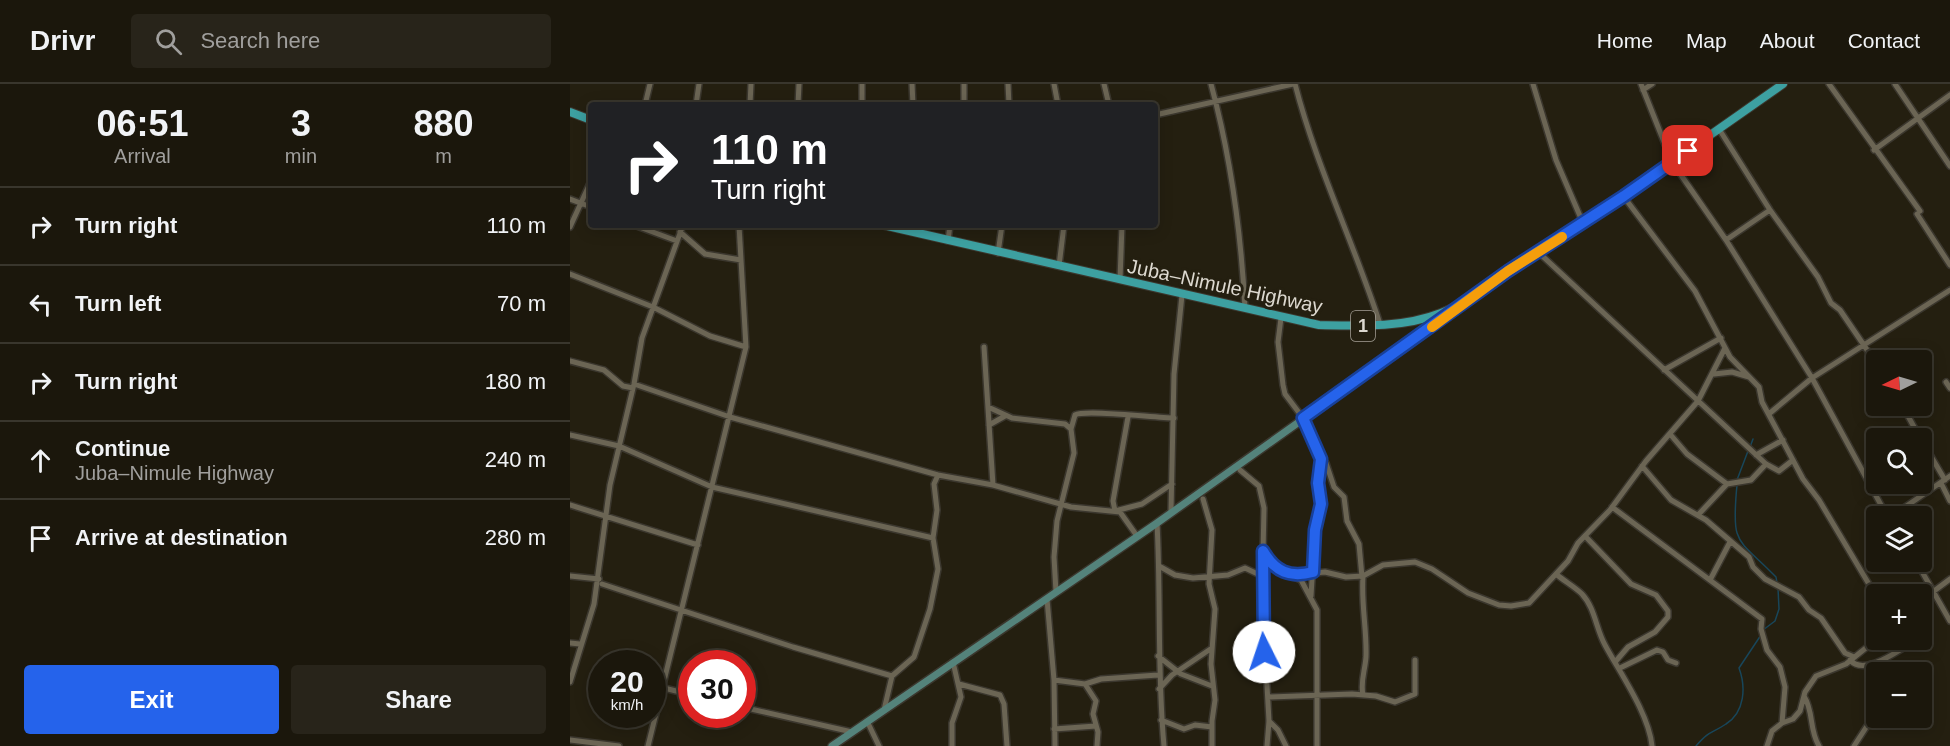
<!DOCTYPE html>
<html lang="en">
<head>
<meta charset="utf-8">
<style>
  :root { --surface:#1b170c; --page:#28241a; --text:#f1f3f6; --muted:#a09f9d; --line:#39362d; --accent:#2563eb }
  body { margin:0; font-family:Arial,sans-serif; background:var(--page); color:var(--text); height:100vh; display:flex; flex-direction:column; font-size:22px; white-space:nowrap }
  * { box-sizing:border-box; margin:0 }
  p { font-size:20px; color:var(--muted) }
  .icon { flex:none; width:33px; height:33px; fill:none; stroke:currentColor; stroke-width:2; stroke-linecap:round; stroke-linejoin:round }
  .map { position:relative; flex:1; overflow:hidden }
  .side { display:flex; flex-direction:column; background:var(--surface); width:570px }
  .side>* { flex:none }
  .hud { position:absolute; left:18px; top:18px; width:570px; height:126px; border-radius:6px; box-shadow:0 3px 15px #0003,0 0 0 2px var(--line); background:#202124; color:#fff; overflow:hidden }
  .needle { width:39px; rotate:265deg }
  .tools { position:absolute; left:1296px; top:266px; display:grid; gap:12px }
  .tools a { display:grid; place-items:center; width:66px; height:66px; border-radius:6px; background:var(--surface); box-shadow:0 3px 15px #0003,0 0 0 2px var(--line); font-size:30px }
  .speed { position:absolute; left:18px; top:566px; display:flex; gap:12px; font-size:30px; font-weight:700; text-align:center }
  .speed>* { display:grid; place-content:center; width:78px; height:78px; border-radius:50%; background:var(--surface); box-shadow:0 3px 15px #0003,0 0 0 2px var(--line); line-height:1 }
  .speed small { font-size:15px; font-weight:400 }
  .speed .limit { border:9px solid #d22; background:#fff; color:#111 }
  .pin { position:absolute; display:grid; place-items:center; width:51px; height:51px; color:#fff; margin:-26px; border-radius:12px; box-shadow:0 3px 9px #0006 }
  .me { position:absolute; width:66px; margin:-33px; rotate:356deg; stroke-linejoin:round; filter:drop-shadow(0 0 4px #0008) }
  .turn { display:flex; align-items:center; gap:21px; height:126px; padding:0 24px; font-size:27px }
  .turn .icon { width:78px; height:78px; stroke-width:2.5 }
  .turn b { display:block; font-size:42px; line-height:51px }
  .eta { display:flex; justify-content:space-evenly; align-items:center; height:102px; text-align:center }
  .eta b { font-size:36px; font-weight:700; line-height:42px }
  .cta { display:flex; gap:12px; margin-top:auto; padding:12px 24px }
  .cta a { flex:1; height:69px; border-radius:6px; background:var(--accent); color:#fff; font-size:24px; font-weight:700; line-height:69px; text-align:center }
  .cta a+a { background:var(--page); color:var(--text) }
  ul { padding:0; list-style:none }
  li { display:flex; align-items:center; gap:18px; height:78px; padding:0 24px; border-top:2px solid var(--line) }
  li div { flex:1 }
  li b { display:block; font-size:22px }
  li em { font-style:normal }
  header { display:flex; align-items:center; gap:36px; box-sizing:border-box; height:84px; padding:0 30px; background:var(--surface); border-bottom:2px solid var(--line) }
  header strong { font-size:28px }
  nav { display:flex; gap:33px; margin-inline-start:auto; font-size:21px }
  .search { width:420px; height:54px; background:var(--page); display:flex; align-items:center; gap:15px; box-sizing:border-box; padding:0 21px; border-radius:6px; color:var(--muted); font-size:22px }
  main { display:flex; flex:1; min-height:0 }
  .map>svg:first-child { display:block }
  .lines { fill:none; stroke-linecap:round; stroke-linejoin:round }
  .stream { stroke:#18465a; stroke-width:1.5 }
  .minor-casing { stroke:#3b372e; stroke-width:8 }
  .secondary-casing { stroke:#3b372e; stroke-width:10 }
  .primary-casing { stroke:#3b372e; stroke-width:10 }
  .minor { stroke:#6b6554; stroke-width:5 }
  .secondary { stroke:#54837b; stroke-width:7 }
  .primary { stroke:#3da0a1; stroke-width:8 }
  .route-casing { stroke:#184099; stroke-width:15 }
  .route { stroke:#2563eb; stroke-width:10 }
  .slow { stroke:#f59e0b; stroke-width:10 }
  .labels { text-anchor:middle; dominant-baseline:central; stroke-width:6; stroke-linejoin:round; paint-order:stroke }
  .shield { fill:#241f10; stroke:#a5a096; stroke-width:1.5 }
  .shield-label { font-size:18px; font-weight:bold; fill:#dcd8cf }
  .street-label { font-size:20px; fill:#dcd8cf; stroke:#241f10 }
</style>
</head>
<body>
<header>
<strong>Drivr</strong>
<div class="search"><svg class="icon" aria-label="search" viewBox="0 0 24 24"><circle cx="10" cy="10" r="6"/><path d="M15 15l6 6"/></svg>Search here</div>
<nav><a>Home</a><a>Map</a><a>About</a><a>Contact</a></nav>
</header>
<main>
<section class="side">
<div class="eta">
<div><b>06:51</b><p>Arrival</p></div>
<div><b>3</b><p>min</p></div>
<div><b>880</b><p>m</p></div>
</div>
<ul>
<li><svg class="icon" aria-label="right" viewBox="0 0 24 24"><path d="M7 20v-9h11M14 6l5 5-5 5"/></svg><div><b>Turn right</b></div><em>110 m</em></li>
<li><svg class="icon" aria-label="left" viewBox="0 0 24 24"><path d="M17 20v-9H6M10 6l-5 5 5 5"/></svg><div><b>Turn left</b></div><em>70 m</em></li>
<li><svg class="icon" aria-label="right" viewBox="0 0 24 24"><path d="M7 20v-9h11M14 6l5 5-5 5"/></svg><div><b>Turn right</b></div><em>180 m</em></li>
<li><svg class="icon" aria-label="ahead" viewBox="0 0 24 24"><path d="M12 20V5M6 11l6-6 6 6"/></svg><div><b>Continue</b><p>Juba–Nimule Highway</p></div><em>240 m</em></li>
<li><svg class="icon" aria-label="arrive" viewBox="0 0 24 24"><path d="M6 21V4h12l-3 4 3 4H6"/></svg><div><b>Arrive at destination</b></div><em>280 m</em></li>
</ul>
<div class="cta"><a>Exit</a><a>Share</a></div>
</section>
<div class="map">
<svg width="1380" height="662" viewBox="0 0 1380 662">
  <rect width="100%" height="100%" fill="#241f10"/>
  <g class="lines">
    <!-- stream -->
    <path class="stream" d="M1180,363L1183,355
      M1167,396L1178,367
      M1167,401C1161,463 1167,453 1206,493L1207,499
      M1193,546L1205,537L1209,525L1208,504
      M1126,662C1140,646 1141,650 1156,640C1175,628 1176,603 1169,584L1191,551"/>
    <defs>
      <path id="minor" d="M292,0V21
        M342,0L343,21
        M394,0V21
        M438,0L439,21
        M484,0L488,21
        M534,0L539,21
        M641,0C661,74 671,148 675,224
        M725,0C746,82 784,159 810,240
        M963,0L986,76L1013,139
        M1071,0L1102,78L1156,156L1242,294L1317,432
        M1259,0L1350,127
        M1325,0L1380,82
        M1073,6L1082,0
        M75,21L80,0
        M126,21L129,0
        M180,21L181,0
        M228,21L229,0
        M585,31L723,0
        M1149,45L1200,126L1248,193L1261,219L1270,226L1306,279
        M1304,66L1380,11
        M1054,113L1125,207L1160,273L1189,303L1192,318L1233,395L1249,416L1306,512
        M0,115L21,123
        M1347,130L1380,181
        M64,141L107,157
        M0,143L21,97
        M110,148L135,170L171,176
        M1156,156L1200,126
        M378,157L380,141
        M967,167L1196,380L1209,387L1223,376
        M428,169L432,141
        M489,182L494,141
        M0,190L83,223L140,252L176,263
        M550,196L552,141
        M711,234L708,258L713,301L715,310L733,334L751,375L749,399L751,420L745,446L741,512
        M414,263L423,401
        M0,277L34,286L53,302L63,304
        M1094,286L1151,254
        M1144,290L1162,288L1179,293
        M1376,298L1380,304
        M64,300L160,333L368,391L423,401L501,423L550,428L567,452
        M1332,321L1350,354
        M418,323L442,334L495,340L501,345
        M1200,329L1242,294L1380,206
        M558,333L543,417L545,427L572,420L602,400
        M419,341L435,332
        M1100,350L1117,370L1157,400L1181,396L1196,380
        M0,351L49,362L142,403L363,454
        M1352,357L1375,396
        M1186,371L1213,356
        M756,379L764,403L774,413L777,437L789,460L792,493
        M1072,382L1101,416L1136,436L1179,473L1183,483L1195,495L1229,513L1239,526L1251,534L1275,569L1284,573
        M670,386L689,402L694,424L692,514L699,637L697,662
        M1371,399L1380,417
        M633,415L642,446L639,500L645,525L641,580L645,616L642,637V662
        M0,421L128,461
        M1042,423L1192,535L1191,545L1197,566L1210,583L1215,603L1212,639
        M601,427L604,290L612,211
        M1128,431L1157,400
        M1322,432L1380,392
        M587,439C591,513 587,587 594,662
        M1015,452L1061,500L1086,511L1098,527V533L1085,548L1058,563L1046,577
        M693,467L706,485L731,496L747,526V662
        M1346,477L1380,537
        M589,482L605,491L623,494L658,491L675,484L692,492
        M986,490C994,497 1005,503 1012,510C1025,524 1026,545 1035,561C1050,589 1079,630 1082,662
        M725,491L755,488L776,493L793,492L813,481L845,478L862,485L898,509L929,521L941,522L959,519L998,477L1008,459L1040,426L1076,377L1128,317L1155,264
        M0,492L29,495
        M1140,496L1160,458
        M32,500L223,563L322,592
        M486,508L484,473L487,437L504,369L501,345L505,331C515,325 586,334 604,334
        M477,515L484,596L485,662
        M1352,516L1380,495
        M1330,555L1331,557
        M0,559L10,560
        M588,572L611,590L642,602
        M1280,576C1293,591 1322,571 1335,563
        M1050,584L1087,566L1093,568L1098,576L1106,579
        M484,596L515,600L531,595L588,591
        M0,598L24,520L40,401L64,300L72,254L113,141
        M389,600L430,611L434,620L437,662
        M515,600L526,617L523,630L528,648L527,662
        M94,604L122,611
        M589,605L602,591L642,564
        M1352,609L1353,608
        M793,611C790,598 795,587 796,573C797,546 791,520 793,492
        M1234,612C1244,628 1239,646 1249,662
        M698,613L782,610L806,612L825,618L845,610V576
        M172,623L282,648
        M314,626L322,592L344,573L360,525L368,485L363,454L367,426L364,400L368,391
        M591,636L614,645L625,641L642,643
        M297,637L309,662
        M699,637L708,646L716,662
        M484,645L526,642
        M0,656L49,662
        M78,662L176,263L169,141
        M382,662V639L391,613L383,578
        M1197,662L1202,647L1212,639L1223,635L1230,627L1235,608L1246,592L1276,580L1307,555
        M1284,662L1297,642L1313,633"/>
      <path id="secondary" d="M262,662L587,439L892,222"/>
      <path id="primary" d="M0,28L21,36
        M313,141L749,241C790,242 833,244 871,229C906,215 933,190 964,170C1049,116 1130,58 1213,0"/>
    </defs>
    <!-- minor casing -->
    <use href="#minor" class="minor-casing"/>
    <!-- secondary casing -->
    <use href="#secondary" class="secondary-casing"/>
    <!-- primary casing -->
    <use href="#primary" class="primary-casing"/>
    <!-- minor -->
    <use href="#minor" class="minor"/>
    <!-- secondary -->
    <use href="#secondary" class="secondary"/>
    <!-- primary -->
    <use href="#primary" class="primary"/>
  </g>
  <g class="lines">
    <defs>
      <path id="route" d="M694,568L693,467C705,488 720,494 743,488L745,446L751,420L748,399L751,375L733,334L938,187L1054,112L1118,67"/>
    </defs>
    <!-- route casing -->
    <use href="#route" class="route-casing"/>
    <!-- route -->
    <use href="#route" class="route"/>
    <!-- slow -->
    <path class="slow" d="M862,243L938,187L992,153"/>
  </g>
  <g class="labels">
    <!-- shield labels -->
    <rect class="shield" x="781" y="227" width="24" height="30" rx="4.5"/>
    <g class="shield-label">
      <text x="793" y="242">1</text>
    </g>
    <!-- street labels -->
    <g class="street-label">
      <text transform="translate(655 202) rotate(12)">Juba–Nimule Highway</text>
    </g>
  </g>
</svg>
<div class="tools">
<a><svg class="needle" viewBox="-14 -14 28 28"><path d="M0-13l5 13h-10z" fill="#e53935"/><path d="M0 13l5-13h-10z" fill="#a09f9d"/></svg></a>
<a><svg class="icon" aria-label="search" viewBox="0 0 24 24"><circle cx="10" cy="10" r="6"/><path d="M15 15l6 6"/></svg></a>
<a><svg class="icon" aria-label="layers" viewBox="0 0 24 24"><path d="M12 4l9 5-9 5-9-5zM3 14l9 5 9-5"/></svg></a>
<a>+</a>
<a>−</a>
</div>
<div class="speed"><div>20<small>km/h</small></div><div class="limit">30</div></div>
<div class="pin" style="left:1118px;top:67px;background:#d93025"><svg class="icon" aria-label="arrive" viewBox="0 0 24 24"><path d="M6 21V4h12l-3 4 3 4H6"/></svg></div>
<svg class="me" style="left:694px;top:568px" viewBox="-20 -20 40 40"><circle r="19" fill="#fff"/><path d="M0-13L10 11 0 6-10 11z" fill="#2563eb"/></svg>
<div class="hud">
<div class="turn"><svg class="icon" aria-label="right" viewBox="0 0 24 24"><path d="M7 20v-9h11M14 6l5 5-5 5"/></svg><div><b>110 m</b>Turn right</div></div>
</div>
</div>
</main>
</body>
</html>
